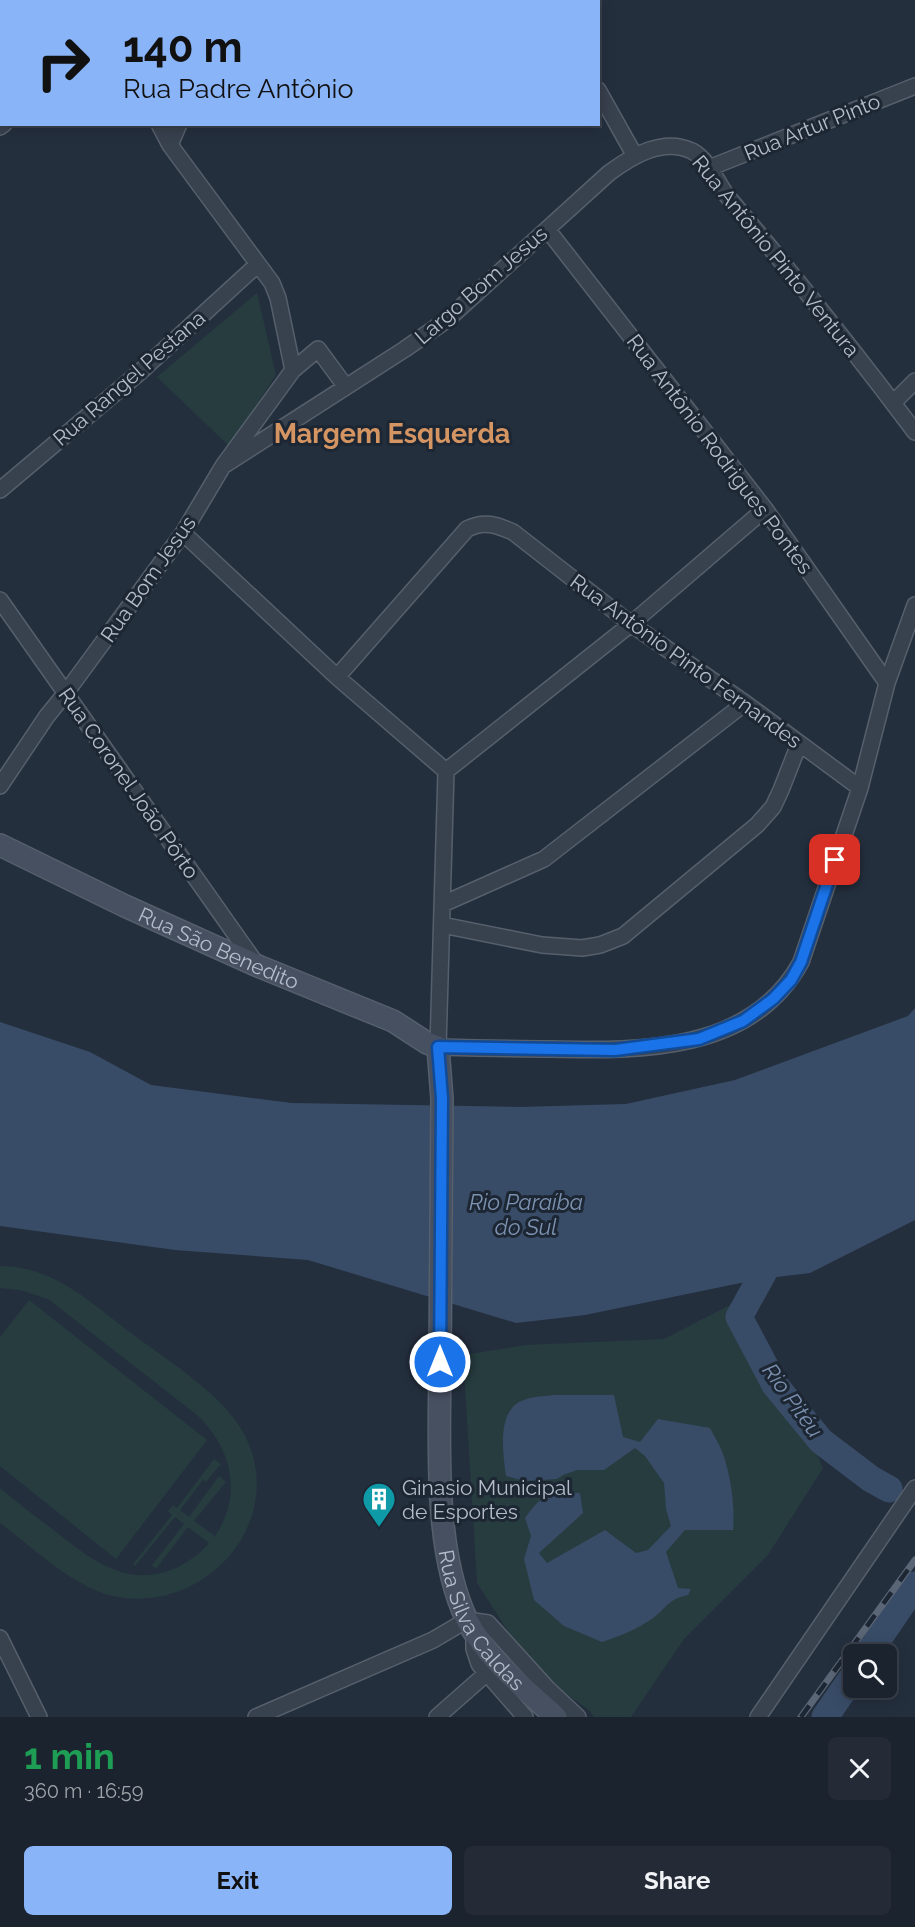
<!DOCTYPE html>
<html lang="en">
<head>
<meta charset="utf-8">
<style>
  :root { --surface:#1b232e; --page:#242b36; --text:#f1f3f6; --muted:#a0a4aa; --line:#39404a; --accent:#8ab4f8 }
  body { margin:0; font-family:Raleway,sans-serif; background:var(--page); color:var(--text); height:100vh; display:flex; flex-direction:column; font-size:22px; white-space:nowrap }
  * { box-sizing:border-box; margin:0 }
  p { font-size:20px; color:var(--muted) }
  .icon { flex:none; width:33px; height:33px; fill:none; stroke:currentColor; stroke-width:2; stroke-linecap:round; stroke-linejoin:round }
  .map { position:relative; height:1717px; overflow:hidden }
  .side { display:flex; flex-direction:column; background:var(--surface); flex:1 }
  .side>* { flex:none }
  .guide { position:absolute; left:0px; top:0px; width:600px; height:126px; box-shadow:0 3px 15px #0003,0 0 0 2px var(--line); background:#8ab4f8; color:#111; overflow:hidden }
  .fabs { position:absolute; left:843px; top:1644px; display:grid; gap:12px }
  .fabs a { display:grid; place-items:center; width:54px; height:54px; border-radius:9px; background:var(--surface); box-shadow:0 3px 15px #0003,0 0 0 2px var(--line); font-size:30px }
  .pin { position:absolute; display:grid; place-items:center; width:51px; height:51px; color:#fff; margin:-26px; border-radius:12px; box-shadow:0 3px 9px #0006 }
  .me { position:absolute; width:66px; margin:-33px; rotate:0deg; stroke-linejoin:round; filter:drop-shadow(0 0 4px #0008) }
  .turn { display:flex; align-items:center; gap:21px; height:126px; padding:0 24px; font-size:27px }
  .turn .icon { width:78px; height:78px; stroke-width:2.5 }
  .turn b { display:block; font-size:42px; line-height:51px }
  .round { display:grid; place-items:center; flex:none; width:63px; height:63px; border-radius:9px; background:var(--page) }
  .overview { display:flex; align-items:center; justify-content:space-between; height:102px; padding:0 24px }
  h1 { font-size:36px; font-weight:700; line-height:45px; color:#1e9e55 }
  .cta { display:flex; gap:12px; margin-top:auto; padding:12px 24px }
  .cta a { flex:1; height:69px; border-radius:9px; background:var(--accent); color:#111; font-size:24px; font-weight:700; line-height:69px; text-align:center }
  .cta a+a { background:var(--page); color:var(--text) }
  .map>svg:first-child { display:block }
  .green { fill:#263c3f }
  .water { fill:#394c67 }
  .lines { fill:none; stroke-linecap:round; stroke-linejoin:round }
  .river { stroke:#394c67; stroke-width:27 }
  .street-casing { stroke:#565f6c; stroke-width:18 }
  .secondary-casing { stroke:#565f6c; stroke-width:24 }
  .street { stroke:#38414e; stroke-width:15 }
  .secondary { stroke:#465061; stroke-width:21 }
  .rail-casing { stroke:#5a6575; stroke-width:7 }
  .rail { stroke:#1d2633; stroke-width:4.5; stroke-dasharray:14; stroke-linecap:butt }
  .route-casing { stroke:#114b97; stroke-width:15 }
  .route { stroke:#1a73e8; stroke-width:10 }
  .labels { text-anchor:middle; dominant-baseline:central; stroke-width:6; stroke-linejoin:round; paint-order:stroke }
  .street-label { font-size:21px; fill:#b4bcc9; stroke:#1d2633 }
  .poi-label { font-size:21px; fill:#b4bcc9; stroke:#1d2633; text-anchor:start }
  .water-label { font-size:22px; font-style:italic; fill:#7c92b1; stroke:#1d2633 }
  .district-label { font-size:27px; font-weight:bold; fill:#d59563; stroke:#1d2633 }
</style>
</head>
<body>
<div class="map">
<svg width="915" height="1717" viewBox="0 0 915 1717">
  <rect width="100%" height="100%" fill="#242f3e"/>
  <!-- green -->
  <path class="green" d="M257,293L276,375L229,446L157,377Z
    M0,1266C52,1266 88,1300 127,1330C161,1356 218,1391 240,1427C293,1512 212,1613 118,1597C78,1591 33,1548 0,1523V1488C18,1503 36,1517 55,1531C92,1560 126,1589 176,1568C188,1562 200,1554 209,1543L188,1527L156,1569L152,1565L184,1524L175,1517L135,1566L133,1564L172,1515L168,1511L173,1505L177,1508L214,1459L221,1464L206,1482L203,1480L180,1510L189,1517L219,1476L226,1482L194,1521L215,1536C243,1495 232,1448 197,1415L48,1299L20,1290L0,1288Z
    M29,1300L207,1440L116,1559L0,1466V1337Z
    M730,1305L761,1358L790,1393L823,1468L768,1555L684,1639L631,1717H594L588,1709L551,1684L525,1658L477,1583L463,1355L525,1345L664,1339Z"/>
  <!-- water -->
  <path class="water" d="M915,1008V1220L810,1273L760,1279L585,1315L516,1323L308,1260L175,1250L0,1226V1022L90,1052L151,1085L292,1103L518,1107L626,1104L735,1080L908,1016Z
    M556,1395H614L623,1437L640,1442L658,1419L710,1428C714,1436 720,1445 723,1454C731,1477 735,1506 733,1530H685L666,1552L678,1588L691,1589L688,1595C668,1599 668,1607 653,1618C638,1629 620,1636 602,1642L564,1626L534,1600L524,1559L531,1536L525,1518C543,1493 549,1491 580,1493L583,1513L539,1553L547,1563L605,1530L636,1553L648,1550L671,1526L666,1509L664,1483L645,1456L635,1448L604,1470H577L563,1475L557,1479L524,1481L506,1476C503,1454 496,1409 524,1400C533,1396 546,1396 556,1395Z"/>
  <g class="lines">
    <!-- river -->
    <path class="river" d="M777,1248L739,1317L775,1385L821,1441L871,1479L889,1489
      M868,1654L915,1585
      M825,1717L854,1675"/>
    <defs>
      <path id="street" d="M96,0L97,2
        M231,0V2
        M556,0L557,2
        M598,90L635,156
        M159,124L170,145L272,283L278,298L293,370
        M0,127L4,124
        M170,145L179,124
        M709,168L915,86
        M547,229L765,509L887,683
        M893,403L915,381
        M223,466L405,349L448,319L609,173C632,156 663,137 692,151C709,160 717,183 728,197C793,274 855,352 915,432
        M0,490L140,372L257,265
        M183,533L337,677L446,771
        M0,600L257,965
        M337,677L467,529C484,520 497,525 513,532L631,624L745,703L860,788
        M446,771L438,1047C476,1048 514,1049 552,1049C642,1051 752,1052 801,962L860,788L887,683L915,605
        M446,771L631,624L765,509
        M0,786L47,716L65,694L183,533L223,466L293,370L318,349L346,387
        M443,904L544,859L745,703
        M442,925L542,945L582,948L600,945L623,936L757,825L773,807L781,790L799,744
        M474,1632V1649L479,1664L525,1717
        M0,1638L39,1717
        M256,1717L433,1640L467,1620L488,1623L548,1689L578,1717
        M437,1717L487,1673
        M758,1717L915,1488"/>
      <g id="secondary">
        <path id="s1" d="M0,845L125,906L258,966L393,1021L427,1043L438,1047L442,1099C441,1184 441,1269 440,1355C440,1434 432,1548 467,1620C487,1659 524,1688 556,1717"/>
      </g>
    </defs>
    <!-- street casing -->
    <use href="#street" class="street-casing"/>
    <!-- secondary casing -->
    <use href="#secondary" class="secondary-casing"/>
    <!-- street -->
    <use href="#street" class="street"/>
    <!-- secondary -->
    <use href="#secondary" class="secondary"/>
    <defs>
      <path id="rail" d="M801,1717L915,1560"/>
    </defs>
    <!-- rail casing -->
    <use href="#rail" class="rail-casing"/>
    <!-- rail -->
    <use href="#rail" class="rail"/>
  </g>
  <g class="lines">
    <defs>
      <path id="route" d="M440,1362L442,1099L438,1047L615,1050L699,1039L743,1021L773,999L791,980L801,962L835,860"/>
    </defs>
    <!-- route casing -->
    <use href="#route" class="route-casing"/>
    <!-- route -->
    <use href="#route" class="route"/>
  </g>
  <!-- icons -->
  <defs>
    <symbol id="building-pin" viewBox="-11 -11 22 30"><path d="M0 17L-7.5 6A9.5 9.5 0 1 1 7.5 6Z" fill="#0f9aa8" stroke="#1d2633"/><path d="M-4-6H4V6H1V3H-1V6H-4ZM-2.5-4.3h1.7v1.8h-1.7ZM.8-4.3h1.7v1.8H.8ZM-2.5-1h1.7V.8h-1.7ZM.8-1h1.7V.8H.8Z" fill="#fff"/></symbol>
  </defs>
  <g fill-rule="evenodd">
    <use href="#building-pin" x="360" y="1480" width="38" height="52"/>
  </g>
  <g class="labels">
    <!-- street labels -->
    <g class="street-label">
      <text transform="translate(812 127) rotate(-22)">Rua Artur Pinto</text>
      <text transform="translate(776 256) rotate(51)">Rua Antônio Pinto Ventura</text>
      <text transform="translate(481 285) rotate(-41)">Largo Bom Jesus</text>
      <text transform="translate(129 378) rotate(-41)">Rua Rangel Pestana</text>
      <text transform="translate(720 454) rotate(53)">Rua Antônio Rodrigues Pontes</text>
      <text transform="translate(148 579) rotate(-55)">Rua Bom Jesus</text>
      <text transform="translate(686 661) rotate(36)">Rua Antônio Pinto Fernandes</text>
      <text transform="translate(129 783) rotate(55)">Rua Coronel João Pôrto</text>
      <text stroke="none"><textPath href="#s1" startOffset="242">Rua São Benedito</textPath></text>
      <text stroke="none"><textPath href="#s1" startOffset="1066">Rua Silva Caldas</textPath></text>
    </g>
    <!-- poi labels -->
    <g class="poi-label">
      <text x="402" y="1487">Ginasio Municipal<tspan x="402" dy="24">de Esportes</tspan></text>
    </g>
    <!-- water labels -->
    <g class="water-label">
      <text x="526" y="1202">Rio Paraíba<tspan x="526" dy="25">do Sul</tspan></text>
      <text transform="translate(793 1400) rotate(54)">Rio Pitéu</text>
    </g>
    <!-- district labels -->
    <g class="district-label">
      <text x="392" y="433">Margem Esquerda</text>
    </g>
  </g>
</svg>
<div class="fabs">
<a><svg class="icon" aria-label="search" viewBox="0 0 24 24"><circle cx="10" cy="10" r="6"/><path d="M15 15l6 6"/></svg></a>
</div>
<div class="pin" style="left:835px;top:860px;background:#d93025"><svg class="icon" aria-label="arrive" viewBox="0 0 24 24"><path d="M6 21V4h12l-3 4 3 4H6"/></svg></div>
<svg class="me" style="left:440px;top:1362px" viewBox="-20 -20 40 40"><circle r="17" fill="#1a73e8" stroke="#fff" stroke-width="3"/><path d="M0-11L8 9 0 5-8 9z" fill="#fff"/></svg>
<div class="guide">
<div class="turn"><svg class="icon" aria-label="right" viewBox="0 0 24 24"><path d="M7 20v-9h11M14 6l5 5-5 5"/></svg><div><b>140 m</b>Rua Padre Antônio</div></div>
</div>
</div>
<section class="side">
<div class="overview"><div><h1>1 min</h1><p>360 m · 16:59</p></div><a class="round"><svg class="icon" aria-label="close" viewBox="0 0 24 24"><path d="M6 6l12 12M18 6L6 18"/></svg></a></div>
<div class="cta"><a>Exit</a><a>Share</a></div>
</section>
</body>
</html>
